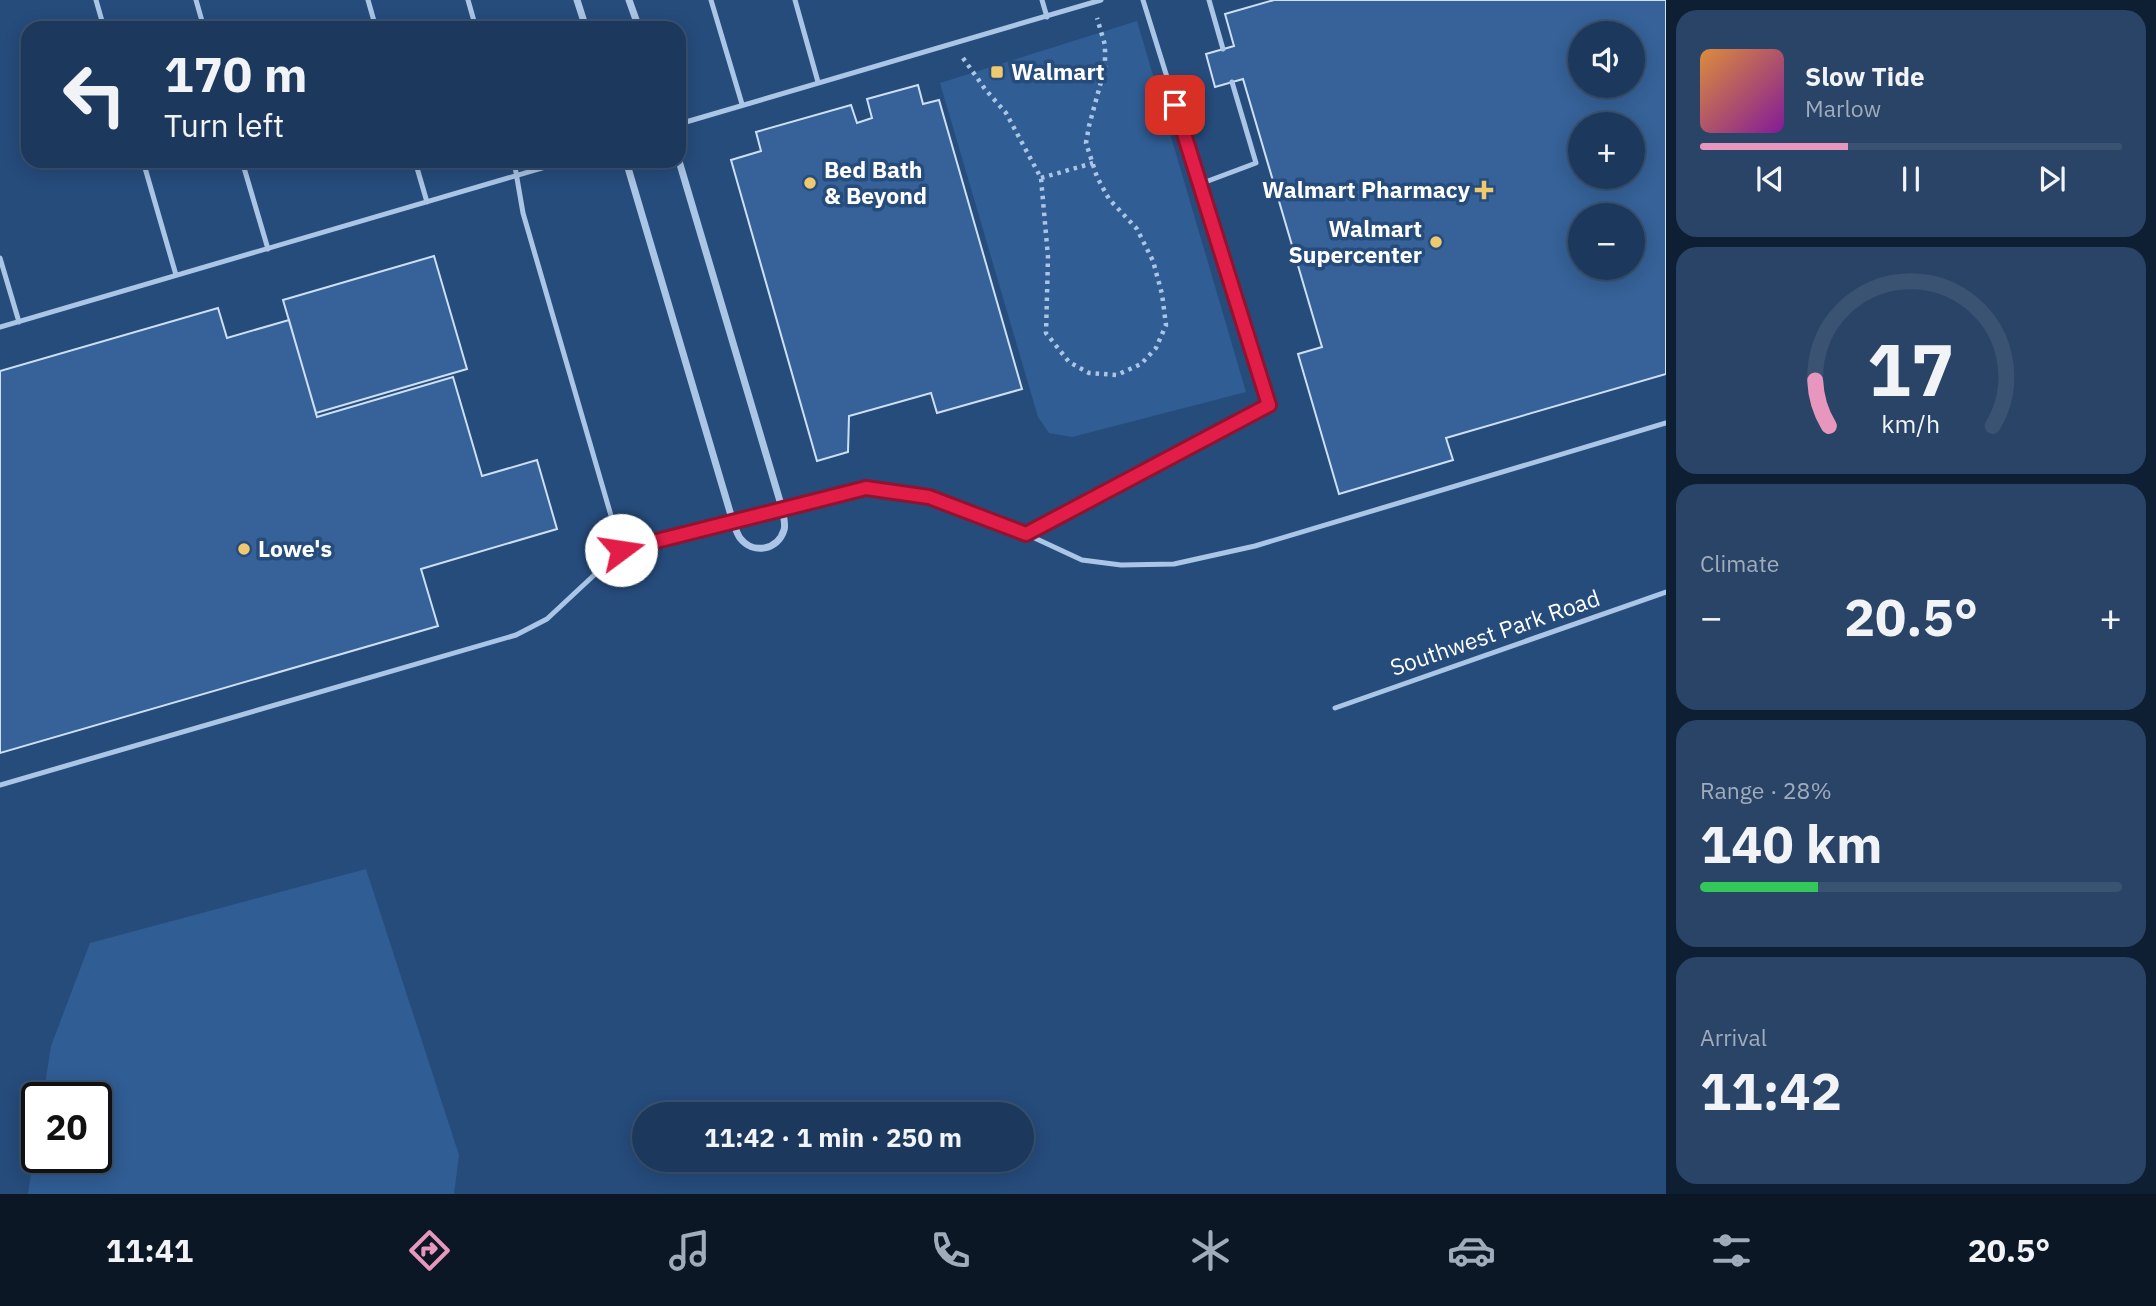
<!DOCTYPE html>
<meta charset="utf-8">
<style>
:root{--surface:#1c395d;--page:#294466;--text:#f1f3f6;--muted:#a0acbc;--line:#3a5372;--accent:#e797bd}
body{margin:0;font-family:"IBM Plex Sans",sans-serif;background:var(--page);color:var(--text);height:100vh;display:flex;flex-direction:column;font-size:26px;white-space:nowrap}
*{box-sizing:border-box;margin:0}
p{font-size:23px;color:var(--muted)}
.icon{flex:none;width:38px;height:38px;fill:none;stroke:currentColor;stroke-width:2;stroke-linecap:round;stroke-linejoin:round}
.map{position:relative;flex:1;overflow:hidden}
.drawer{display:flex;flex-direction:column;gap:10px;padding:10px;background:#0f1f33;width:490px}
.drawer>*{flex:none}
.top-card{position:absolute;left:21px;top:21px;width:665px;height:147px;border-radius:21px;box-shadow:0 4px 18px #0003,0 0 0 2px var(--line);background:#1c395d;color:var(--text);overflow:hidden}
.fabs{position:absolute;left:1568px;top:21px;display:grid;gap:14px}
.fabs a{display:grid;place-items:center;width:77px;height:77px;border-radius:50%;background:var(--surface);box-shadow:0 4px 18px #0003,0 0 0 2px var(--line);font-size:35px}
.speed{position:absolute;left:21px;top:1082px;display:flex;gap:14px;font-size:35px;font-weight:700;text-align:center}
.speed>*{display:grid;place-content:center;width:91px;height:91px;border-radius:50%;background:var(--surface);box-shadow:0 4px 18px #0003,0 0 0 2px var(--line);line-height:1}
.speed .limit{border:4px solid #111;border-radius:10px;background:#fff;color:#111}
.pin{position:absolute;display:grid;place-items:center;width:60px;height:60px;color:#fff;margin:-30px;border-radius:14px;box-shadow:0 4px 10px #0006}
.me{position:absolute;width:77px;margin:-38px;rotate:76deg;stroke-linejoin:round;filter:drop-shadow(0 0 5px #0008)}
.turn{display:flex;align-items:center;gap:24px;height:147px;padding:0 28px;font-size:32px}
.turn .icon{width:91px;height:91px;stroke-width:2.5}
.turn b{display:block;font-size:49px;line-height:60px}
.big{font-size:52px;font-weight:700;line-height:1.1}
.drawer .card{flex:1;display:flex;flex-direction:column;justify-content:center;gap:10px;min-width:0;padding:0 24px;border-radius:21px;background:var(--page)}
.drawer .dial{align-items:center;gap:0}
.dial svg{height:182px;overflow:visible;fill:none;stroke:var(--line);stroke-width:7;stroke-linecap:round;text-anchor:middle}
.dial text{fill:var(--text);stroke:none}
.song{display:flex;align-items:center;gap:21px}
.cover{width:84px;height:84px;border-radius:10px;background:linear-gradient(135deg,hsl(30 70% 55%),hsl(290 70% 35%))}
.played{height:7px;border-radius:4px;background:linear-gradient(90deg,var(--accent) 35%,var(--line) 35%)}
.keys{display:flex;justify-content:space-around;direction:ltr}
.heat{display:flex;justify-content:space-between;align-items:center;font-size:38px;direction:ltr}
.charge{height:10px;border-radius:5px;background:linear-gradient(90deg,#34c759 28%,var(--line) 0)}
.trip{position:absolute;left:632px;top:1102px;width:402px;height:70px;border-radius:35px;background:var(--surface);box-shadow:0 4px 18px #0003,0 0 0 2px var(--line);font-weight:700;line-height:70px;text-align:center}
.tabs{display:flex;height:112px;justify-content:space-around;align-items:center;background:#0b1725;color:var(--muted)}
.tabs .icon{width:49px;height:49px}
.tabs .active{color:var(--accent)}
.tabs b{font-size:32px;color:var(--text)}
main{display:flex;flex:1;min-height:0}
.map>svg:first-child{display:block}
.green{fill:#305d94}
.building{fill:#366299;stroke:#cddff4;stroke-width:2;fill-rule:evenodd}
.lines{fill:none;stroke-linecap:round;stroke-linejoin:round}
.path{stroke:#aac5e5;stroke-width:4.5;stroke-dasharray:3.5 5;stroke-linecap:butt}
.lane{stroke:#aac5e5;stroke-width:5}
.street{stroke:#aac5e5;stroke-width:7}
.route-casing{stroke:#92132f;stroke-width:18}
.route{stroke:#e11d48;stroke-width:12}
.poi-dot{fill:#eec96f;stroke:#264c7c;stroke-width:2.5}
.labels{text-anchor:middle;stroke-width:7;stroke-linejoin:round;paint-order:stroke}
.poi-label{font-size:23px;font-weight:bold;fill:#fff;stroke:#264c7c;text-anchor:start}
.street-label{font-size:23px;fill:#fff;stroke:#264c7c}
</style>
<main>
<div class="map">
<svg width="1666" height="1194" viewBox="0 0 1666 1194">
<rect width="100%" height="100%" fill="#264c7c"/>
<!-- green -->
<path class="green" d="M1137,21L1246,392L1072,437L1049,433L1038,417L940,83Z
M366,869L459,1155L454,1194H28L37,1137V1157H96V1097H43L51,1046L90,943Z"/>
<!-- building -->
<path class="building" d="M1274,0H1666V374L1446,438L1453,460L1339,494L1298,354L1322,347L1243,79L1215,87L1206,54L1234,46L1225,14ZM1580,33H1633V86H1580ZM1580,124H1633V177H1580ZM1580,215H1633V268H1580Z
M918,85L923,104L939,100L1022,389L937,413L931,393L849,416L848,452L817,461L731,160L761,151L756,132L851,105L857,123L872,118L867,99Z
M434,256L467,369L316,413L283,300Z
M218,308L227,338L289,320L317,417L453,377L482,476L537,460L557,529L421,569L438,626L0,753V371Z"/>
<g class="lines">
<!-- path -->
<path class="path" d="M963,58L985,89L1006,113L1041,178L1048,257L1046,333L1069,362L1089,373L1117,375L1141,364L1156,348L1166,325L1162,294L1153,261L1137,229L1109,199L1097,177L1086,143L1089,126L1105,67V45L1097,18
M1041,178L1093,163"/>
<!-- lane -->
<path class="lane" d="M96,0L104,28
M196,0L204,28
M368,0L376,28
M468,0L476,28
M711,0L742,104
M795,0L818,82
M1042,0L1047,17
M1209,0L1223,49
M679,124L1101,0
M143,161L176,275
M242,161L268,249
M415,161L427,202
M514,161L523,213L621,550
M1200,184L1256,163L1232,82
M0,258L19,322
M0,327L566,161
M1026,534L1269,405L1143,0
M1335,708L1666,592
M0,785L516,635L547,619L621,550L866,488L929,497L1026,534L1082,560L1121,565L1174,564L1255,546L1666,423"/>
<!-- street -->
<path class="street" d="M577,0L586,28
M629,0L639,28
M626,161L733,522C735,527 737,534 740,538C753,555 778,550 784,530C786,524 783,515 782,508L679,161"/>
</g>
<g class="lines">
<!-- route casing -->
<g class="route-casing">
<path id="route" d="M621,550L866,488L929,497L1026,534L1269,405L1175,105"/>
</g>
<!-- route -->
<use href="#route" class="route"/>
</g>
<!-- markers -->
<g class="poi-dot">
<rect x="990" y="65" width="14" height="14" rx="3.5"/>
<circle cx="810" cy="183" r="7"/>
<path d="M1480.5 179.5h7v7h7v7h-7v7h-7v-7h-7v-7h7z"/>
<circle cx="1436" cy="242" r="7"/>
<circle cx="244" cy="549" r="7"/>
</g>
<g class="labels">
<!-- poi labels -->
<g class="poi-label">
<text x="1011" y="80">Walmart</text>
<text x="824" y="178">Bed Bath<tspan x="824" dy="26">&amp; Beyond</tspan></text>
<text x="1470" y="198" text-anchor="end">Walmart Pharmacy</text>
<text x="1422" y="237" text-anchor="end">Walmart<tspan x="1422" dy="26">Supercenter</tspan></text>
<text x="258" y="557">Lowe's</text>
</g>
<!-- street labels -->
<g class="street-label">
<text transform="translate(1495 633) rotate(-19)" y="8">Southwest Park Road</text>
</g>
</g>
</svg>
<div class="fabs">
<a><svg class="icon" aria-label="sound" viewBox="0 0 24 24"><path d="M4 9h4l5-4v14l-5-4H4zM17 9q2 3 0 6"/></svg></a>
<a>+</a>
<a>−</a>
</div>
<div class="speed"><div class="limit">20</div></div>
<div class="pin" style="left:1175px;top:105px;background:#d93025"><svg class="icon" aria-label="arrive" viewBox="0 0 24 24"><path d="M6 21V4h12l-3 4 3 4H6"/></svg></div>
<svg class="me" style="left:621px;top:550px" viewBox="-20 -20 40 40"><circle r="19" fill="#fff"/><path d="M0-13L10 11 0 6-10 11z" fill="#e11d48"/></svg>
<div class="trip">11:42 · 1 min · 250 m</div>
<div class="top-card">
<div class="turn"><svg class="icon" aria-label="left" viewBox="0 0 24 24"><path d="M17 20v-9H6M10 6l-5 5 5 5"/></svg><div><b>170 m</b>Turn left</div></div>
</div>
</div>
<section class="drawer">
<div class="card">
<div class="song"><i class="cover"></i><div><b>Slow Tide</b><p>Marlow</p></div></div>
<div class="played"></div>
<div class="keys"><svg class="icon" aria-label="previous" viewBox="0 0 24 24"><path d="M18 5L8 12l10 7zM5 5v14"/></svg><svg class="icon" aria-label="pause" viewBox="0 0 24 24"><path d="M8 5v14M16 5v14"/></svg><svg class="icon" aria-label="next" viewBox="0 0 24 24"><path d="M6 5l10 7-10 7zM19 5v14"/></svg></div>
</div>
<div class="card dial"><svg viewBox="0 0 100 80">
<path d="M14 69A42 42 0 1 1 86 69"/>
<path d="M14 69A42 42 0 0 1 8 49" stroke="#e797bd"/>
<text x="50" y="56" font-size="32" font-weight="700">17</text>
<text x="50" y="72" font-size="11">km/h</text>
</svg></div>
<div class="card"><p>Climate</p>
<div class="heat"><a>−</a><b class="big">20.5°</b><a>+</a></div>
</div>
<div class="card"><p>Range · 28%</p><b class="big">140 km</b><div class="charge"></div></div>
<div class="card"><p>Arrival</p><b class="big">11:42</b></div>
</section>
</main>
<nav class="tabs">
<b>11:41</b>
<svg class="icon active" aria-label="directions" viewBox="0 0 24 24"><path d="M12 3l9 9-9 9-9-9zM9 14v-3h6M13 9l2 2-2 2"/></svg>
<svg class="icon" aria-label="music" viewBox="0 0 24 24"><path d="M9 18V5l10-2v13"/><circle cx="6" cy="18" r="3"/><circle cx="16" cy="16" r="3"/></svg>
<svg class="icon" aria-label="phone" viewBox="0 0 24 24"><path d="M5 4h4l2 5-3 2q2 4 5 5l2-3 5 2v4C11 20 4 13 5 4z"/></svg>
<svg class="icon" aria-label="climate" viewBox="0 0 24 24"><path d="M12 3v18M4 7l16 10M4 17L20 7"/></svg>
<svg class="icon" aria-label="car" viewBox="0 0 24 24"><path d="M5 17H2v-5l4-1 3-4h7l3 4 3 1v5h-3M9 17h6M6 11h13"/><circle cx="7" cy="17" r="2"/><circle cx="17" cy="17" r="2"/></svg>
<svg class="icon" aria-label="filters" viewBox="0 0 24 24"><path d="M4 7h16M4 17h16"/><circle cx="9" cy="7" r="2"/><circle cx="15" cy="17" r="2"/></svg>
<b>20.5°</b>
</nav>
